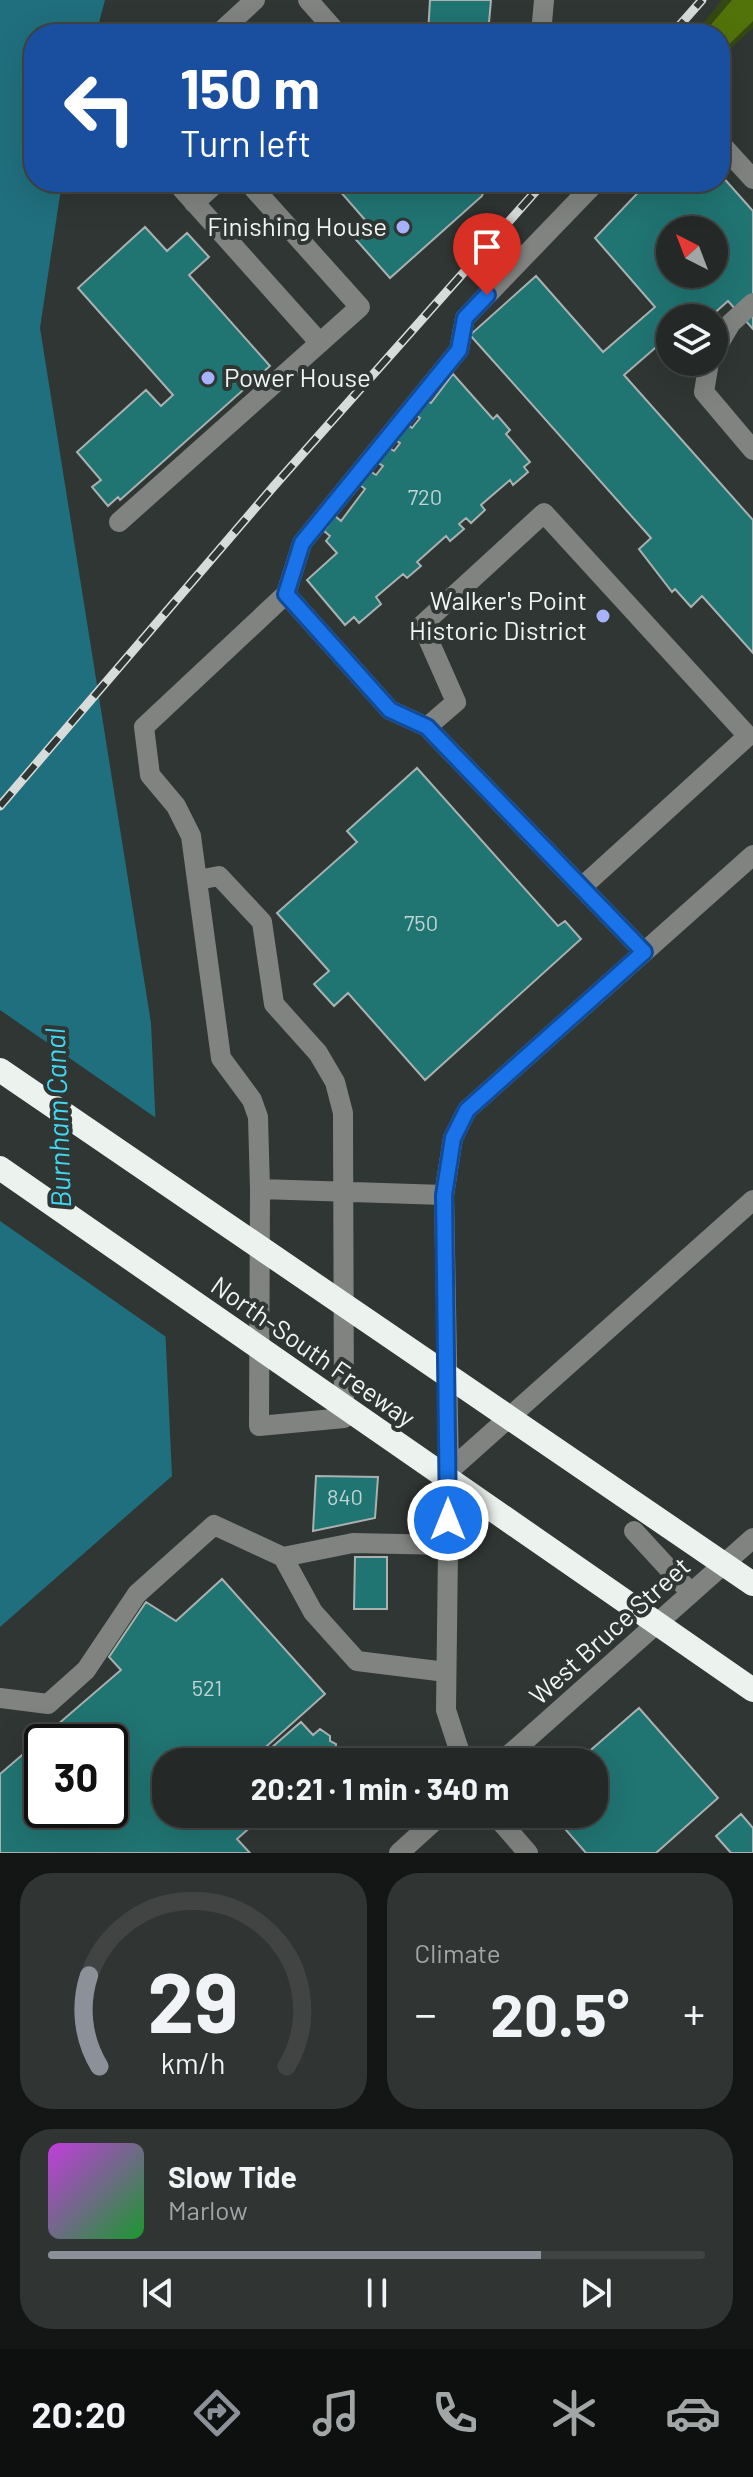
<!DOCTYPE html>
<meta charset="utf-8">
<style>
:root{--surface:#242826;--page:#303432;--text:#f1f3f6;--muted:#a3a6a7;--line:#414443;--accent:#8c9099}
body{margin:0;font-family:Barlow,sans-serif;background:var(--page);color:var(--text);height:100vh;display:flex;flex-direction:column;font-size:30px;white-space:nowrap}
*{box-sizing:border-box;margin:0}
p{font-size:26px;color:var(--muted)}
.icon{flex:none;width:44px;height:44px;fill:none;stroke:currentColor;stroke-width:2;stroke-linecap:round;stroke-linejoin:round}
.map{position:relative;height:1853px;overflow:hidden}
.details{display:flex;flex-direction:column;gap:20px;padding:20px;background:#141615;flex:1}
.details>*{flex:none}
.guide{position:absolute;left:24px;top:24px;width:706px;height:168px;border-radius:32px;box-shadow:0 8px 32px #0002,0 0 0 2px var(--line);background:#1a4fa0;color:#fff;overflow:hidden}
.needle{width:52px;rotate:318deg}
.buttons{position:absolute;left:656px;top:216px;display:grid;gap:16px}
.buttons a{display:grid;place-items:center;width:72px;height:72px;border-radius:50%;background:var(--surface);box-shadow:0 8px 32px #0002,0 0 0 2px var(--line);font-size:40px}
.speed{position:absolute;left:24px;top:1724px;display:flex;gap:16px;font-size:40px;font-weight:700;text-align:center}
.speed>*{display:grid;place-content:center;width:104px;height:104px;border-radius:50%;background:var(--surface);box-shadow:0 8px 32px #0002,0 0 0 2px var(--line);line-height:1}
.speed .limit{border:4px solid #111;border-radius:12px;background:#fff;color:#111}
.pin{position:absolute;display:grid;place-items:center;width:68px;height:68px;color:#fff;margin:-82px -34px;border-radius:50% 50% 50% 0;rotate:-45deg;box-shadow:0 0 8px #0007}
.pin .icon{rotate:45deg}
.me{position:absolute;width:88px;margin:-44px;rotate:0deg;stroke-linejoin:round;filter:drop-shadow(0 0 6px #0008)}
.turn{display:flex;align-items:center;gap:28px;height:168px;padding:0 24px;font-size:36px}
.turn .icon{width:104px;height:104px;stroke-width:2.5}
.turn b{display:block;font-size:56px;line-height:68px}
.big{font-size:60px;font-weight:700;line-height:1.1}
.details .tile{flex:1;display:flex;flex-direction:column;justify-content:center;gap:12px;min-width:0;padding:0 28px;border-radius:32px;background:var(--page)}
.details .dial{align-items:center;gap:0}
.dial svg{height:208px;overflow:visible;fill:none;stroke:var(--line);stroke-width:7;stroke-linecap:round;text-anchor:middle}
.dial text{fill:var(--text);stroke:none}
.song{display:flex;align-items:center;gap:24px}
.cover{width:96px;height:96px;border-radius:12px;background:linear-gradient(135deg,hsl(290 70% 55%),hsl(130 70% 35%))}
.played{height:8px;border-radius:4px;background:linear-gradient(90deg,var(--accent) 75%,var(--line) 75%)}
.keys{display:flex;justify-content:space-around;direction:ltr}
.heat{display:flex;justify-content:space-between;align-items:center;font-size:44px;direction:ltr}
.details .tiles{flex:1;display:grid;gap:20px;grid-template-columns:1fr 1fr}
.tile:last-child{grid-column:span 2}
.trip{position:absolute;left:152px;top:1748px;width:456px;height:80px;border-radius:32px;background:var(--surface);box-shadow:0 8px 32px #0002,0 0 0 2px var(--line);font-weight:700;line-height:80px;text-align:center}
.tabs{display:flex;height:128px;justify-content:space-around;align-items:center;background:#0e100f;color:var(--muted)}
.tabs .icon{width:56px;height:56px}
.tabs .on{color:var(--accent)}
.tabs b{font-size:36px;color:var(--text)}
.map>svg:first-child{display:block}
.green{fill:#354814}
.forest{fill:#527309}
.water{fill:#206f7e}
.pier{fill:#303633}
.building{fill:#207472;stroke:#a9b1b1;stroke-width:2;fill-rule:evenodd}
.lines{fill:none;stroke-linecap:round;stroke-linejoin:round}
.minor{stroke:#818381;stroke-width:20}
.rail-casing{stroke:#d7dbda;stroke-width:9}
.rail{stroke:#303633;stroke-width:6;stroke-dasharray:18;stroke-linecap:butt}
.highway-bridge{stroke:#ecf2ed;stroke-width:24}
.route-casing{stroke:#114b97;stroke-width:20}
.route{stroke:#1a73e8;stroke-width:14}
.poi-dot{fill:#a7b1fc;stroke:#303633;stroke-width:3}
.labels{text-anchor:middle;stroke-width:8;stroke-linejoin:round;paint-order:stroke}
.number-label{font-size:22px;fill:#bdd5d4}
.poi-label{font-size:26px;fill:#f1f5f4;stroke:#303633;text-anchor:end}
.street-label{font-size:26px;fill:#f1f5f4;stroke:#303633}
.water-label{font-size:28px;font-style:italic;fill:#42d8f4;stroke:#303633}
</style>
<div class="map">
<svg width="753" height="1853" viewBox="0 0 753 1853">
<rect width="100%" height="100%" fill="#303633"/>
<!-- green -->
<path class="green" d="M722,0H753V28L720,58V34H694Z"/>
<!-- forest -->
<path class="forest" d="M732,0H753V21L720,53V34H703Z"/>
<!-- water -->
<path class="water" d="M0,0H105L96,34H34V182H62L40,328L151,1023L172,1476L0,1627Z"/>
<!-- pier -->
<path class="pier" d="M0,1010L159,1120L169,1339L0,1221Z"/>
<!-- building -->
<path class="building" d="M430,0H491L488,34H428Z
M720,174L753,211V329L728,301L709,318H670V335L624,375L753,520V653L702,596L691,607L675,589L672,592L639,549L651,538L470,335L536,276L603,352L655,307L595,238L648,182H720ZM670,230H714V274H670Z
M332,182H487L482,196L390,278L351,234L366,221Z
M145,227L167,251L187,233L209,257L189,275L270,366L120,500L118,497L108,506L92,487L101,480L77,452L146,390L161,406L173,395L78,288Z
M453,374L493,419L497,415L510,430L506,434L530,462L524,467L528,472L513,485L510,480L481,505L485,510L471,523L466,518L459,524L464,529L450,541L446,536L417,562L421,566L407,578L403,574L376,597L381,604L359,623L354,617L345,625L307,580L337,553L326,541L330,536L324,531L335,516L341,521L365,489L360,485L370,471L376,475L383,466L377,462L388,447L394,451L400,443L394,439L405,423L412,428L420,418L413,413L423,399L431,403Z
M417,768L558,926L565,921L581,939L425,1080L348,993L334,1006L314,984L329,971L277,913L357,842L347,831Z
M316,1476L378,1477L375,1518L313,1531Z
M355,1557H387V1609H354Z
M222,1579L325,1694L249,1762H166V1814H265L237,1839L250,1853H0V1774L121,1670L109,1657L146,1602L176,1621ZM42,1742H110V1810H42Z
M639,1708L718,1798L656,1853H586L552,1814H594V1762H577Z
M301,1722L313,1735L320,1729L330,1736V1741L336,1744L335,1762H269L263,1755Z
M741,1814L753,1828V1853H731L716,1836Z"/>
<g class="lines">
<!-- minor -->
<path class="minor" d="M308,0L338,34
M218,34L255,0
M541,34L544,0
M720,143L753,179
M176,182L320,343
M596,182L465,318L459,350L302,543L286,594L390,710L427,727L644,952
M194,203L217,182
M714,352L731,323L753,303
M709,362L704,392L753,450
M119,522L360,307L248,182
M286,594L144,727L150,775L176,806L191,836L221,1058L252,1100L258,1117L260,1189L444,1195
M427,727L456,702L422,625L544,513L748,736L582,887
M198,880L219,876L262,922L274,1004L318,1053L335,1082L343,1113L344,1418L259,1426L260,1189
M449,1471L753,1200
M634,1531L691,1593
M283,1557L313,1612L357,1661L446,1672
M0,1698L48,1704L86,1670L137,1594L214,1525L283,1557L353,1543L448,1545
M463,1762L446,1710L449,1471L444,1195L453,1138L467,1110L753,855
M501,1762L753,1538
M494,1814L528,1853
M399,1853L442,1814"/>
<!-- rail casing -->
<g class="rail-casing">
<path id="rail" d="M672,34L702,0
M0,806L274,486L544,182"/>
</g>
<!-- rail -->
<use href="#rail" class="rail"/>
<!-- highway-bridge -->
<path class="highway-bridge" d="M0,1070L753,1584
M0,1168L753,1690"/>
</g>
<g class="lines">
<!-- route casing -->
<g class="route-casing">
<path id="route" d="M448,1520L444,1195L453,1138L467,1110L644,952L427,727L390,710L286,594L302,543L459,350L465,318L487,295"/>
</g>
<!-- route -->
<use href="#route" class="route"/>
</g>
<!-- markers -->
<g class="poi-dot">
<circle cx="403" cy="227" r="8"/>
<circle cx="208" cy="378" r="8"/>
<circle cx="603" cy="616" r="8"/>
</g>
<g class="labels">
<!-- number labels -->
<g class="number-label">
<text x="425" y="505">720</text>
<text x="421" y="931">750</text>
<text x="345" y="1505">840</text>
<text x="207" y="1696">521</text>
</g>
<!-- poi labels -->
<g class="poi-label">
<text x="387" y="236">Finishing House</text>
<text x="224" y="387" text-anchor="start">Power House</text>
<text x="587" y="610">Walker's Point<tspan x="587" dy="30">Historic District</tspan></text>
</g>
<!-- street labels -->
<g class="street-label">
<text transform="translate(313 1352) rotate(35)" y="9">North-South Freeway</text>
<text transform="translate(610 1631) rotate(-42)" y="9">West Bruce Street</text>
</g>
<!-- water labels -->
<g class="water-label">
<text transform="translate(58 1118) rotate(-92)" y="10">Burnham Canal</text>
</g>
</g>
</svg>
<div class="buttons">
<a><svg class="needle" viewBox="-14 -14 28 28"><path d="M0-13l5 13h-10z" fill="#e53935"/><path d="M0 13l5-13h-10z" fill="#a3a6a7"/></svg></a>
<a><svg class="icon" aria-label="layers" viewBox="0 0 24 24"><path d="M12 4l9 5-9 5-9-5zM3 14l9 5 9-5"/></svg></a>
</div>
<div class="speed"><div class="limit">30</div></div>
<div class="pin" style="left:487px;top:295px;background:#d93025"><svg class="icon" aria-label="arrive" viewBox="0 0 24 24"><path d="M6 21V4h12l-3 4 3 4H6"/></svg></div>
<svg class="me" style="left:448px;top:1520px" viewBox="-20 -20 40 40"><circle r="17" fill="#1a73e8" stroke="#fff" stroke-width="3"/><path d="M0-11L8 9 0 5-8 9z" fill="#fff"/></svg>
<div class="trip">20:21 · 1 min · 340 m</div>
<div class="guide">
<div class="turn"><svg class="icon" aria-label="left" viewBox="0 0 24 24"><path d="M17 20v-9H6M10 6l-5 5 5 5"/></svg><div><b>150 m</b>Turn left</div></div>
</div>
</div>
<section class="details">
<div class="tiles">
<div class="tile dial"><svg viewBox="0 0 100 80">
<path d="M14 69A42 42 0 1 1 86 69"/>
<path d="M14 69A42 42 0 0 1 10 34" stroke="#8c9099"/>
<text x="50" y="56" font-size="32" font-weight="700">29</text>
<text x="50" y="72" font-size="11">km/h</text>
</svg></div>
<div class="tile"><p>Climate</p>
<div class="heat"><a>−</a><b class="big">20.5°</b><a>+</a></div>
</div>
<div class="tile">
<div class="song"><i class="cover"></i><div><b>Slow Tide</b><p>Marlow</p></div></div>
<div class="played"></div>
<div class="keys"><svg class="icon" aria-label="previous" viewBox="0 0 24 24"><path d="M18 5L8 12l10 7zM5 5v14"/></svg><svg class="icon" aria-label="pause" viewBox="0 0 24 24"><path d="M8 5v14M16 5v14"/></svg><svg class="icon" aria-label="next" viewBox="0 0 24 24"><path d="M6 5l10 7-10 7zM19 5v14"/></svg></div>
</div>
</div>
</section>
<nav class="tabs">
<b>20:20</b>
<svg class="icon on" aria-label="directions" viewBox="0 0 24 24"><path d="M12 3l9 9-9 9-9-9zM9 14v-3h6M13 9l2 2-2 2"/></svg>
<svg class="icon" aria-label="music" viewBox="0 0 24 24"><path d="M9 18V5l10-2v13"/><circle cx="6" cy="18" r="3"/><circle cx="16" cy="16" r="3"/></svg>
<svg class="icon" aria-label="phone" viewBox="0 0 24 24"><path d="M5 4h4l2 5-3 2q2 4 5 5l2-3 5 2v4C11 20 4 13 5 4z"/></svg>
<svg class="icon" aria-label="climate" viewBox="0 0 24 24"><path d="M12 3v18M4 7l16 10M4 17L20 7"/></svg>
<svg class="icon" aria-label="car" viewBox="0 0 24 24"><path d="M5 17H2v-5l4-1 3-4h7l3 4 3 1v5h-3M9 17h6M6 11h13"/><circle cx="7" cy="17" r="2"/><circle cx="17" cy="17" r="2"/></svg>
</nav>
